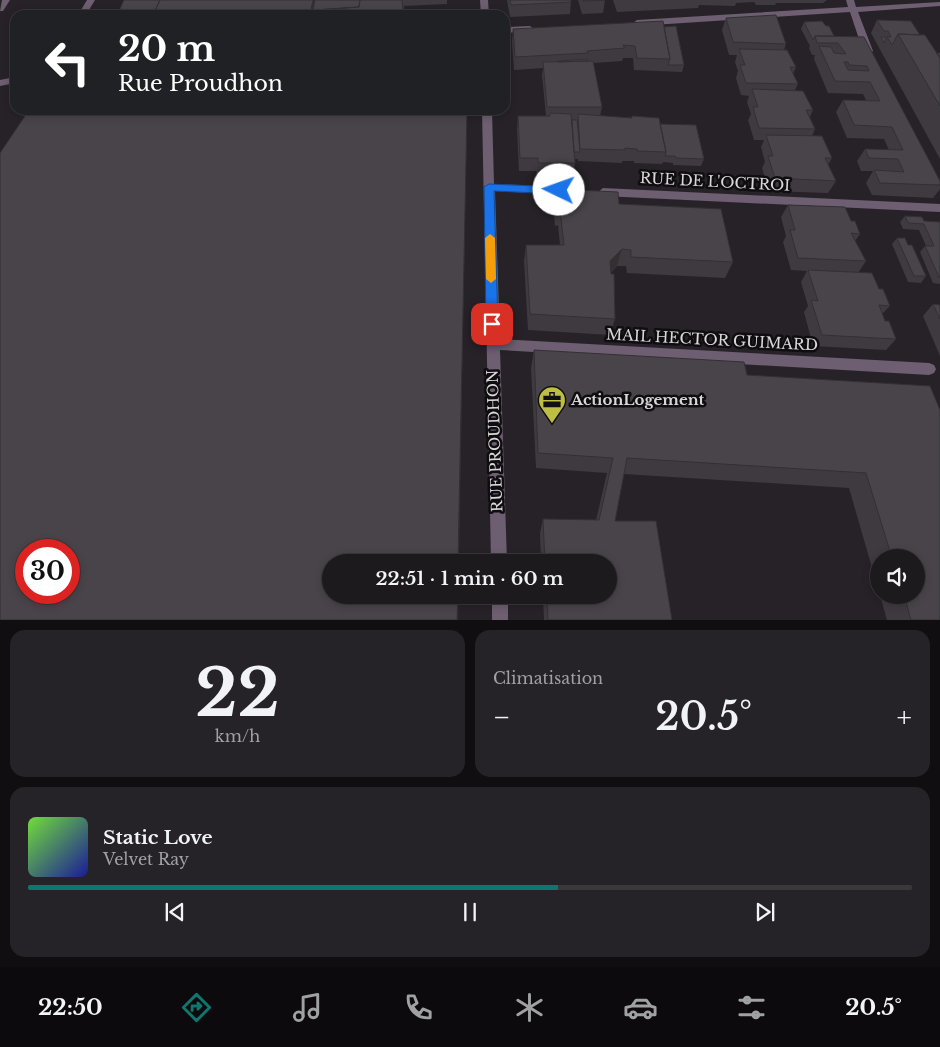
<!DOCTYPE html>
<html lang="fr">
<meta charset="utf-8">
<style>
:root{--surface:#1d1a1e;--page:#252327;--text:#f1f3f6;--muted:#a0a1a4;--line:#3b383c;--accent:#0f766e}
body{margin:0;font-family:"Libre Baskerville",serif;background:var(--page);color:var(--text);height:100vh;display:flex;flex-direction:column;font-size:19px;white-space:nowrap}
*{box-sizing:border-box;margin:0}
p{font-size:16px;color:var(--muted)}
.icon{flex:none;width:28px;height:28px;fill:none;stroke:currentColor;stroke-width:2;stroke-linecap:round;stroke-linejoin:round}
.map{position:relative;height:620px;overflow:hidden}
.drawer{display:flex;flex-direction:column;gap:10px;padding:10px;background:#100e10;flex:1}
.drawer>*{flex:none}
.top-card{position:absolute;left:10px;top:10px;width:500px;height:105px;border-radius:15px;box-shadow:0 2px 8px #0003,0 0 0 1px var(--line);background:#202124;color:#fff;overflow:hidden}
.tools{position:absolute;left:870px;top:549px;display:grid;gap:10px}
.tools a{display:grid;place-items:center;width:55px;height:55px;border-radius:50%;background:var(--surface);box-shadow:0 2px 8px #0003,0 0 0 1px var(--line);font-size:25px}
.speed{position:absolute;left:15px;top:539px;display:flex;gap:10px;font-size:25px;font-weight:700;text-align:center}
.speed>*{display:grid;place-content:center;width:65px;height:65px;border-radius:50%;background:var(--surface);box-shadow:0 2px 8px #0003,0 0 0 1px var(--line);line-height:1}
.speed .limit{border:8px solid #d22;background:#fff;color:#111}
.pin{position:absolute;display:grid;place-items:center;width:42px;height:42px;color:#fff;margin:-21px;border-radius:10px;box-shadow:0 2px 8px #0006}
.me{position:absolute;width:55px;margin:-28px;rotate:273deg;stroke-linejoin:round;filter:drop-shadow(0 0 4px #0008)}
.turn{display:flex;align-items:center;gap:18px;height:105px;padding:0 25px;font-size:22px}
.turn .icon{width:65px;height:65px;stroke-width:2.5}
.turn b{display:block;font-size:35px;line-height:42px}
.big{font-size:38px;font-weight:600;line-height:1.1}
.drawer .tile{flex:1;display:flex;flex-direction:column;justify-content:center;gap:8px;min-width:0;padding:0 18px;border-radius:15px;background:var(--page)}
.drawer .dial{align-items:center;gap:0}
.dial b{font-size:65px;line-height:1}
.song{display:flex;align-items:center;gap:15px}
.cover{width:60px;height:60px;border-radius:8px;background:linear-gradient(135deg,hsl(100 70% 55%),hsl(240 70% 35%))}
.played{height:5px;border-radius:2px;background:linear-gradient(90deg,var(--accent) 60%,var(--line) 60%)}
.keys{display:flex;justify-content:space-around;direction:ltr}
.heat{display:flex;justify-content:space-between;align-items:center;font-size:28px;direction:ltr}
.drawer .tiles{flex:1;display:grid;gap:10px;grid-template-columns:1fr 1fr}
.tile:last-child{grid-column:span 2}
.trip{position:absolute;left:322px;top:554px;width:295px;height:50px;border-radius:25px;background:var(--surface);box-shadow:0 2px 8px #0003,0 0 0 1px var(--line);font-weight:600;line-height:50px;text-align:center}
.menu{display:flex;height:80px;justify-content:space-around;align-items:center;background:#0c0a0c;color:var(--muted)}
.menu .icon{width:35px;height:35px}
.menu .on{color:var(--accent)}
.menu b{font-size:22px;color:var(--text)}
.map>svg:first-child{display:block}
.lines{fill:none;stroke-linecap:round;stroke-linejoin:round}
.minor{fill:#6d5e71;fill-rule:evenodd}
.wall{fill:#3f3a40}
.shaded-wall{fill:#333034}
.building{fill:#49444a;stroke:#333034;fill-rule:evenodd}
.route{fill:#1a73e8;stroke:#114b97}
.slow{fill:#f59e0b}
.labels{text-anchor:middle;stroke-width:5;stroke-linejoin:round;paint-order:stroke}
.street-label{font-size:15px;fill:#dad7db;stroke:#0f0d0f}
.poi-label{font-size:15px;font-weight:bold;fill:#dad7db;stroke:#0f0d0f;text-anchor:start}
</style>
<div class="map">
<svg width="940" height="620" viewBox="0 0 940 620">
<rect width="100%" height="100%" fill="#272228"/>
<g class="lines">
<!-- minor -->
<path class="minor" d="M2,0H10L3,11H0Z
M87,0H95L86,15H78Z
M480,0H488L489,15H481Z
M846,0H854L856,7L940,2V6L858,12L873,51L869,54L866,53L859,39L850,12L637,26L633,23L637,20L848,7Z
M530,26L534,29L533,31L505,33V27Z
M15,77V83L0,86V80Z
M482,110H492L494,184L570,187L575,191L570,195L495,191L500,339L929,363L934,365L936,369L934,373L929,375L500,350L507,562H491Z
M603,188L940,204V212L603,196L598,192Z
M492,595H508V620H492Z"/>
</g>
<!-- wall -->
<path class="wall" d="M124,0H447V4L404,6V10L406,15H117Z
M507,0H571L570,14L510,17Z
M578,0H605L603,13L582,14Z
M613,0H827L823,3H776L775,5H756L754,2L736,3L735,6L699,5L698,8L617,12Z
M726,18L786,44L784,50L796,67L793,74L798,84L795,90L813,110L810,117L815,129L812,136L832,158L828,165L836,181L828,193L769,191L762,168L765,162L761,147L764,140H754L748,120L751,114L747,102L749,96L741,95L736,78L738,71L735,62L737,55H729L722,30Z
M877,20L920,35L936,53H940V159L871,33Z
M804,22L834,36L864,37L940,181V189L933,198L872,195L866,183L873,171H861L857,161L865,149L889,150L884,139L847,138L836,112L843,100H866L863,94L828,93L814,59L815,55H812L809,48L810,46L801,29Z
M664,27L684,65L682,72L634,70L633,58H623L622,61L593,63L602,107L600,116L631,118L632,116L660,124L704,159L701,166L673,165V163L663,162L662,164L634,163V161H622V163L578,161V159H575V163L573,176L537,175L536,171H519L517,129L518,116H546L542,75L543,68L514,70L512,42L513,29Z
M555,189L619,204L733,262L725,278L627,273L626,266H617L611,273L615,319L610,335L528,330L524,261L526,245H560L558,225L555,226L553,206Z
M788,205L851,221L860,234L855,241L866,261L858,273L879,289L890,306L882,314L885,321L896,339L886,350L813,346L804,312L808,306L801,282L807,271L791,270L783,242L786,236L781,217Z
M905,216L924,221L940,222V284L933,283L920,252L925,246H926L919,230L903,229L900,222Z
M897,238L908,245L926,276L921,283L908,282L892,244Z
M933,304L940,305V356L923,316Z
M534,350L747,375L930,386L940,620H887L880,595H916V558H879V592L849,488L624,474L615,521L672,620H544L543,595H609V562H541L540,533L543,519L596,520L607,473L536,468L531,368Z"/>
<!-- shaded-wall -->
<path class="shaded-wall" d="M313,0H320L312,15L311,10Z
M467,110L459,562H458Z
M622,249L617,266L606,278L610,261Z
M458,595H459L458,620H457Z"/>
<!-- building -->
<path class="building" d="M124,0H160L153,15H117Z
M160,0H313L311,10L225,15H153Z
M315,0H360L359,7L315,10V14H312Z
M360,0H402L403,10H406V15H315V10L359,7Z
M510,0H571V2L511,5Z
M583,0H605L583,1Z
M776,15L786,44L733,42L726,18Z
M877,20L911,21L920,35L898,34L892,45L887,37H891L888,31H884Z
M663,21L670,59L637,58L635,46L623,45L625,48L587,51L588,53L515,57L513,29Z
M822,21L826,26H829L834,36H815L813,40L804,22Z
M676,26L684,65H668L670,59L664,27Z
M898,34L925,35L940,58V106Z
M815,36L864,37L940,181V185L880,183L874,170L904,172L898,159L869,158L865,149L903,150L892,127L854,125L843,100L880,101L870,82L835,81L819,46L831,47L834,53L846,54L838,43H817ZM844,62H848L849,65L867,66L869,71L848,70Z
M881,37H885L886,39L884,43Z
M739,49L787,50L796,67H790L798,84L746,83L740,65H745Z
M936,53H940V58Z
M587,59L588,61L558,62V61Z
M593,61L602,107H547L543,62Z
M752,89L803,91L813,110H806L815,129L759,128L753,107H758Z
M29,110H467L458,562H331V595H458L457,620H0V153ZM26,550H69V592H26Z
M550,113L571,114L575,163H538V158H520L518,116H550Z
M578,114L632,118V116L659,118L666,152L637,151V149L625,148V150L580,149Z
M572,120H577L580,152H574Z
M660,124L696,125L704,159L676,158L675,156H665L666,152Z
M766,135L822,136L832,158H825L836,181L775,178L768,156H773Z
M555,189L618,192L619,204L721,209L733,262L631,257V250L622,249L610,261L611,274H614L615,319L530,314L526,245H564L560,209H557Z
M788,205L845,207L851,221H855L860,234L851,233L866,261L798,258L790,230H795Z
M905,216L922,217L924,221L940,222V277H939L925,246H934L924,224L908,223Z
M897,238H905L908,245H912L926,276H914Z
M808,270L872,273L879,289H883L890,306L879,305L885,321H889L896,339L822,335L811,300L818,301Z
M933,304L940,305V319Z
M534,350L744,362L747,375L930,386L940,410V620H911L904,595H916V558H892L866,473L627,458L615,521H656L672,620H548L547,595H609V562H545L543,519L599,520L613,458L538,453Z"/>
<!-- route -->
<path class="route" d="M489,184L559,187L564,190L559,194L494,191L498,324L496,328H488L486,324L484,187Z"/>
<!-- slow -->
<path class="slow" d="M490,234L495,238L496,279L491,283L486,279L485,238Z"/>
<!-- icons -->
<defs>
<g id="office-pin" transform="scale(1.4375)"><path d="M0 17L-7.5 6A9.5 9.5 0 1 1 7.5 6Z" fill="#bebf42" stroke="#0f0d0f"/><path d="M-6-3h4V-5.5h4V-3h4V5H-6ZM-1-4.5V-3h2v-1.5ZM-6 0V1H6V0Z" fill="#111"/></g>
</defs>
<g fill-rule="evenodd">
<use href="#office-pin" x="552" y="400"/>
</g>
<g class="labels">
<!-- street labels -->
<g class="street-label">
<text transform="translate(715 182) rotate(3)" y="5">RUE DE L'OCTROI</text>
<text transform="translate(712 340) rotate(3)" y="5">MAIL HECTOR GUIMARD</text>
<text transform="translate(495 441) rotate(-92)" y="5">RUE PROUDHON</text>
</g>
<!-- poi labels -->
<g class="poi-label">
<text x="571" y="405">ActionLogement</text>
</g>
</g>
</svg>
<div class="tools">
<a><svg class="icon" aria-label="sound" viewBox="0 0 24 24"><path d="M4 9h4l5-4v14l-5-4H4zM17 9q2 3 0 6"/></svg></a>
</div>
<div class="speed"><div class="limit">30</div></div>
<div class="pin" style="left:492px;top:324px;background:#d93025"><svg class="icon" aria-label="arrive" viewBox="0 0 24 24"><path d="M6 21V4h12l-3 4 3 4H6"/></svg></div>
<svg class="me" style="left:559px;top:190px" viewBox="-20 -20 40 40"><circle r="19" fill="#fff"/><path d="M0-13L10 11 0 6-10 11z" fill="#1a73e8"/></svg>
<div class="trip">22:51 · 1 min · 60 m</div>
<div class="top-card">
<div class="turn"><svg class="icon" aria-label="left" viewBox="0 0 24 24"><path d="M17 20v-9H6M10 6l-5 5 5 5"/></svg><div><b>20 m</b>Rue Proudhon</div></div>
</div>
</div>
<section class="drawer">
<div class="tiles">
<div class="tile dial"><b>22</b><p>km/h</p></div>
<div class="tile"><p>Climatisation</p>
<div class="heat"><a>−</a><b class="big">20.5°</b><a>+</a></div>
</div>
<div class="tile">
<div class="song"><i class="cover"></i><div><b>Static Love</b><p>Velvet Ray</p></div></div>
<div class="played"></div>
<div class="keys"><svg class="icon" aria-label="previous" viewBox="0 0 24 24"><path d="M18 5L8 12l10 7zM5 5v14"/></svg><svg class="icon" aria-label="pause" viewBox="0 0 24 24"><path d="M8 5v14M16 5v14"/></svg><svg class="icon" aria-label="next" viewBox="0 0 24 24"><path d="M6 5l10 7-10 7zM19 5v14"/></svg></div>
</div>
</div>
</section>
<nav class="menu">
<b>22:50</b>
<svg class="icon on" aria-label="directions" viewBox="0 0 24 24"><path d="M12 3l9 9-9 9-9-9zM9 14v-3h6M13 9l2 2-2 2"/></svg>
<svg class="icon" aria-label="music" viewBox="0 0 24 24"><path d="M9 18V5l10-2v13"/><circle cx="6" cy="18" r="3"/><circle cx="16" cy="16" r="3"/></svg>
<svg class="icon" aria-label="phone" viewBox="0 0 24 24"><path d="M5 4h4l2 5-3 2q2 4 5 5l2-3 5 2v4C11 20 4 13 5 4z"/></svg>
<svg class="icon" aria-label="climate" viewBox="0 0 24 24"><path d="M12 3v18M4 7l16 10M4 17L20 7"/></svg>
<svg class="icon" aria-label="car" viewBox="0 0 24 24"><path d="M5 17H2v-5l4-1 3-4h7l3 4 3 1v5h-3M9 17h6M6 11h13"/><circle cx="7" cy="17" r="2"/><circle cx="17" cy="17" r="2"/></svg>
<svg class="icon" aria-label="filters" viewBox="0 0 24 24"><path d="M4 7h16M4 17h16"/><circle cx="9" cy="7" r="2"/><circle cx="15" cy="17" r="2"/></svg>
<b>20.5°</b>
</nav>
